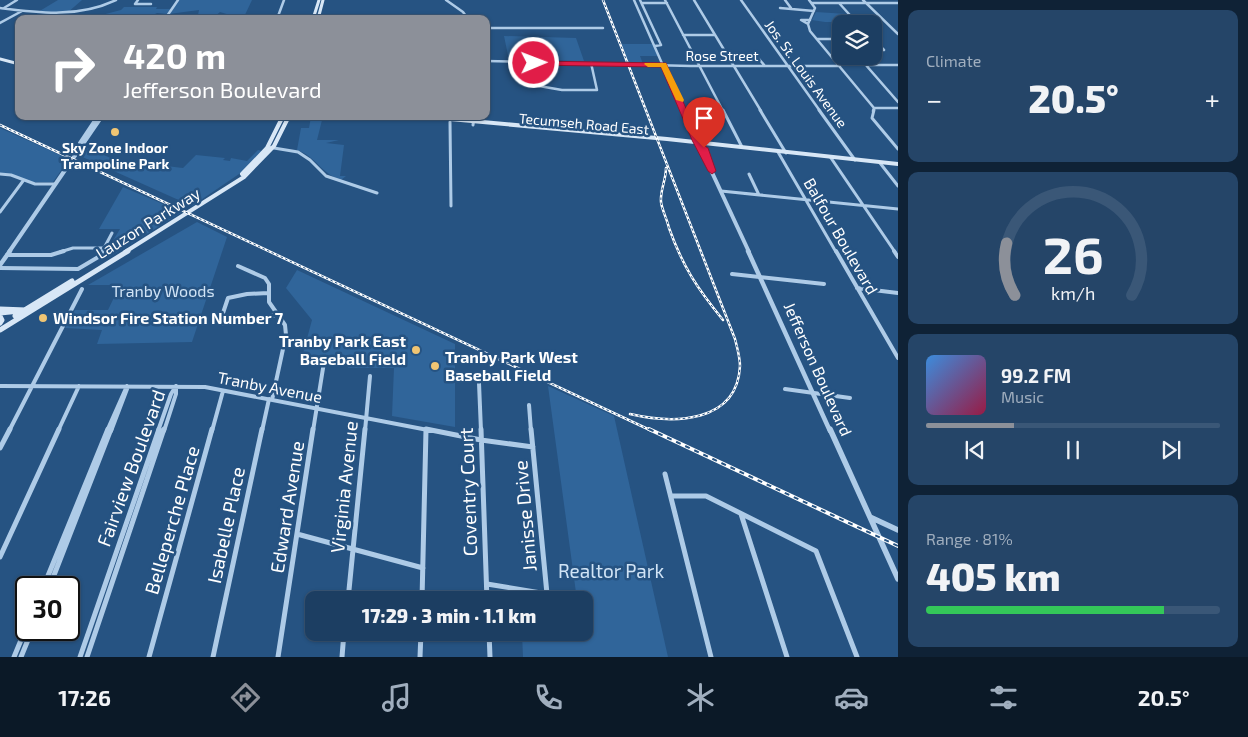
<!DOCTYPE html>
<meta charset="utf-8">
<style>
:root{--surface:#1c3e62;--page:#254568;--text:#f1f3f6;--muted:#a0aebe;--line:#3a5777;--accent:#8c9099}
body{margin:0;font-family:"Exo 2",sans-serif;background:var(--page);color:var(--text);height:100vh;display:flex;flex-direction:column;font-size:19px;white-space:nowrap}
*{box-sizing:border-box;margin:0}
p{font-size:16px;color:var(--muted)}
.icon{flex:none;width:28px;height:28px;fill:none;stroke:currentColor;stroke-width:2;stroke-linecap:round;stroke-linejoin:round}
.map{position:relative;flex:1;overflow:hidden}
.details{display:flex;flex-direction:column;gap:10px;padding:10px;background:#0f2236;width:350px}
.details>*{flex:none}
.top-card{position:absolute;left:15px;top:15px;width:475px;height:105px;border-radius:10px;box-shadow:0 1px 4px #0004,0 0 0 1px var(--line);background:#8c9099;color:#fff;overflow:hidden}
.fabs{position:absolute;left:832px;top:15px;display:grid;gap:10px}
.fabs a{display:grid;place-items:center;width:50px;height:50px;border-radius:10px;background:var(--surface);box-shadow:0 1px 4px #0004,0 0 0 1px var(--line);font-size:25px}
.speed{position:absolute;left:15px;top:576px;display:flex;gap:10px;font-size:25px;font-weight:700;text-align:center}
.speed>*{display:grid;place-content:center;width:65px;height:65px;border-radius:50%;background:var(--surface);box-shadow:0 1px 4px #0004,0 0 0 1px var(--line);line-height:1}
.speed .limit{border:2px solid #111;border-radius:8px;background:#fff;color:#111}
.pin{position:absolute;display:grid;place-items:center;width:42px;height:42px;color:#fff;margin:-51px -21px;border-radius:50% 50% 50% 0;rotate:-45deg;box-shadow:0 0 5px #0007}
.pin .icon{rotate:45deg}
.me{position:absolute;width:55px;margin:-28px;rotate:89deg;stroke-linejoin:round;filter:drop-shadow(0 0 4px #0008)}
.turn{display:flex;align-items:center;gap:18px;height:105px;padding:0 25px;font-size:22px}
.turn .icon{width:65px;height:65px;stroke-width:2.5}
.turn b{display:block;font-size:35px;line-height:42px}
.big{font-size:38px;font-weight:800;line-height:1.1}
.details .tile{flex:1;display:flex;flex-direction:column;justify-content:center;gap:8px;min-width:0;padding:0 18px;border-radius:10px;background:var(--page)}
.details .dial{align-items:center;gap:0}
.dial svg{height:130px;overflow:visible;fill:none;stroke:var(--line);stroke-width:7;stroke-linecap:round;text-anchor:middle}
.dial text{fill:var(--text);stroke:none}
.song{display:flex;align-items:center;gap:15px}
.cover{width:60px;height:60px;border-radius:8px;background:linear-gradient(135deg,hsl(210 70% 55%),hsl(340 70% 35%))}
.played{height:5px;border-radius:2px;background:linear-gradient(90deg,var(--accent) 30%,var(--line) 30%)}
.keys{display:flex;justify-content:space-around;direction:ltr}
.heat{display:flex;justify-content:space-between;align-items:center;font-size:28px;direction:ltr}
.charge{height:8px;border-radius:4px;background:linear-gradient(90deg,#34c759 81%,var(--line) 0)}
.trip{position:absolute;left:305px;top:591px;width:288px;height:50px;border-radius:10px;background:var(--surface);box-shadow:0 1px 4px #0004,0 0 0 1px var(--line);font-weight:800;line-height:50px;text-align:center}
.dock{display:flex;height:80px;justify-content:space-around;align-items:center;background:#0b1927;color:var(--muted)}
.dock .icon{width:35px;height:35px}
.dock .on{color:var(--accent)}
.dock b{font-size:22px;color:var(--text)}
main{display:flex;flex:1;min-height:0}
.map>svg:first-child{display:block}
.green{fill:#30659a}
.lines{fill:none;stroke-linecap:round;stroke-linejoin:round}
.minor-far3{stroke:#aecbe7;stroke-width:2.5}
.minor-far2{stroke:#aecbe7;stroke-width:3}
.minor-far1{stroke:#aecbe7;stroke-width:4}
.minor{stroke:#aecbe7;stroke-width:5}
.tertiary-far3{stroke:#aecbe7;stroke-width:2.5}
.tertiary-far2{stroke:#aecbe7;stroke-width:4}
.tertiary-far1{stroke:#aecbe7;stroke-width:4.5}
.tertiary{stroke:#aecbe7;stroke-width:5.5}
.secondary-far2{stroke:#d8e7f6;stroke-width:3}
.secondary-far1{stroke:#d8e7f6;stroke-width:4}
.secondary{stroke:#d8e7f6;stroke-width:5}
.rail-far1-casing{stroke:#fff;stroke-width:2.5}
.rail-casing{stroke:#fff;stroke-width:4}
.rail-far1{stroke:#265382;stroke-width:1;stroke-dasharray:2.5;stroke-linecap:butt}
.rail{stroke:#265382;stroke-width:2;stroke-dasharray:5;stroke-linecap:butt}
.route{fill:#e11d48;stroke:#92132f}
.slow{fill:#f59e0b}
.poi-dot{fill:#f0c573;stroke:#265382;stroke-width:2}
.labels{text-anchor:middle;stroke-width:5;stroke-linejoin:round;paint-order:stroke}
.far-street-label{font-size:14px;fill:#fff;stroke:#265382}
.far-poi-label{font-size:14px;font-weight:bold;fill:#fff;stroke:#265382}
.street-label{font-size:16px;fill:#fff;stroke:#265382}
.park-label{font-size:16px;fill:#d1e4f6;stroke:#265382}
.poi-label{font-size:16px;font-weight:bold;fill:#fff;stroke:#265382;text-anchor:start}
.near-street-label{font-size:19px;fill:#fff;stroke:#265382}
.near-park-label{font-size:19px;fill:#d1e4f6;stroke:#265382}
</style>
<main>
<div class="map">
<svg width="898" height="657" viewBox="0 0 898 657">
<rect width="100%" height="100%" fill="#265382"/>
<!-- green -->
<path class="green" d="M58,0H82L67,13L38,12Z
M179,0H252L243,19L220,12L214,17L198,15L199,10L169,14Z
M124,7H157L156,9H171L167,14L157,13L153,15L160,17L86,19L121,10Z
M816,12L847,14L854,22H825L812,20Z
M504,36L576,38L584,61L509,60Z
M621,44H653L659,56H640L643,64H629Z
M323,116L317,140H339L326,143L344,145L340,176H346L341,180C320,173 317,157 297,150L301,128H309L311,117Z
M0,128L69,159L53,182H31L0,173Z
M92,140L86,147L115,160L183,168L196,155L225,158L223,160L230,161L231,158L247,161L258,150L262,151L242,172L192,206L78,155L89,141Z
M123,187L182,212L108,258L103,257L120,229H99Z
M197,222L227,237L192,342L97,344L102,330L65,328L75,310H108L120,285H88Z
M297,270L455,344V427L392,416L394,368H348L349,360L302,357L312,320L286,288Z
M548,386L614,416L668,657H523L522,633L584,632V600H577Z"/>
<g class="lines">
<!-- minor-far3 -->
<path class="minor-far3" d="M138,0L135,4H151
M446,0L463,12L468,19
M640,0L661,45L655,46
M665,0L723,111
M694,0L761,111
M741,0L820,111
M785,0L791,8
M809,0L815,8L808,24L810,31L874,108L873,111
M863,0L898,34
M642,3H667
M812,3H898
M839,3L858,24
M0,8C40,13 78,18 116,0
M4,8L17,0
M780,8L814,11
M277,19L284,0
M0,23L22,11
M808,24L801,20H810
M486,28H603
M841,32L839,29H835L841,36
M683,35H715
M817,39H841
M874,40L884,50H874
M858,56L898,102
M759,59L765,66
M486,61L691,66H840
M534,62L539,86L562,90H597L591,63
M866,65H898
M874,108H898"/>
<!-- minor-far2 -->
<path class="minor-far2" d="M723,110L742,147
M760,110L786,153
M819,110L855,160
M874,110L872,118L898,149
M450,122L451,206
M473,125L474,116
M268,147L298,152L310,160L326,176L377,193
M778,152L836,252
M831,158L895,252
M880,163L898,186
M0,174L11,175L35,184H54
M749,174L759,195
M721,191L898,209
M0,212L23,181
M60,252L73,248H105
M102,252L112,233"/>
<!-- minor-far1 -->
<path class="minor-far1" d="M836,251L898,358
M894,251L898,257
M7,255H51L64,251
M238,266L265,278L269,284V302L285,325L286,335L272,400
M0,268L78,269L100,256L103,251
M732,274L824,284
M857,288L898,293
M268,293L247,294L228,298L220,322L223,324L250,323L278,314
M479,383L481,431
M0,386L205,387L433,431
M785,389L850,398
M529,405L531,431
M9,431L82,289
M58,431L79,386
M107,431L127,386
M111,431L127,389
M158,431L171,394L176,386
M164,431L176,394V386
M212,431L223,391
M262,431L269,399
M313,431L324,362
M365,431L370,376"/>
<!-- minor -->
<path class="minor" d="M426,429L481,440L533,447
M481,429L487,600
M0,448L10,429
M665,474L711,657
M671,496H706L816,551L857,657
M741,514L787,657
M297,534L423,568
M0,557L59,429
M487,584L547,594L531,429
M43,588L108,429
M49,588L111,429
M348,600L365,429
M422,600L426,430
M489,632L490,657
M14,657L26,628
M21,657L32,630
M80,657L159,429
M87,657L164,429
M149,657L212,429
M213,657L262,429
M278,657L313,429
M342,657L344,632
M420,657L421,632"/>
<!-- tertiary-far3 -->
<path class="tertiary-far3" d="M634,0L683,111
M165,19L178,0"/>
<!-- tertiary-far2 -->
<path class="tertiary-far2" d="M683,110L749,252
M691,125L695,127L711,165
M81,145L80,143L98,116
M9,252L102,116"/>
<!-- tertiary-far1 -->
<path class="tertiary-far1" d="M748,251L830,431
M0,265L10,251"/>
<!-- tertiary -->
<path class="tertiary" d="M830,429L898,579
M870,517L898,530"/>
<!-- secondary-far2 -->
<path class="secondary-far2" d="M313,19L319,0
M318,19L323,0
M0,59L19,64"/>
<!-- secondary-far1 -->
<path class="secondary-far1" d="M388,116L421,119
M417,116L667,139L898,164
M242,174L267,148L283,116
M125,252L244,177L274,146L289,116"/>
<!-- secondary -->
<path class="secondary" d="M0,309L26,310
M0,313L20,311
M0,316L2,320L0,323
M15,316L72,281
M0,330L128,251"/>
<!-- rail-far1 casing -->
<g class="rail-far1-casing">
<path id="rail-far1" d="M603,0L735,339C737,347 740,357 740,366C737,424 673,424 630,414
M0,125L652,431
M666,168C666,180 660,190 661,202C662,210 667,219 669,228C683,267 697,288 723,320"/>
</g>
<!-- rail casing -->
<g class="rail-casing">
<path id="rail" d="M649,429L898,546"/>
</g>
<!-- rail-far1 -->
<use href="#rail-far1" class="rail-far1"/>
<!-- rail -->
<use href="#rail" class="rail"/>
</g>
<!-- route -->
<path class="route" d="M534,61L666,63L700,140L703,145L708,148L716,171L712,174L708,171L692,140L661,67L531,65V62Z"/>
<!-- slow -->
<path class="slow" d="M645,63H666L684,100L683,102L676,100L661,67H648L644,64Z"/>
<!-- markers -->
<g class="poi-dot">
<circle cx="115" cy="132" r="5"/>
<circle cx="43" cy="318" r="5"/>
<circle cx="416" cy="350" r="5"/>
<circle cx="435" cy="366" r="5"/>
</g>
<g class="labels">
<!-- far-street labels -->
<g class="far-street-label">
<text x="722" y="61">Rose Street</text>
<text transform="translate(806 74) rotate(54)" y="5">Jos. St. Louis Avenue</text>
<text transform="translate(584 124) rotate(5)" y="5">Tecumseh Road East</text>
</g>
<!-- far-poi labels -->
<g class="far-poi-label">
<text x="115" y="153">Sky Zone Indoor<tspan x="115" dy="16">Trampoline Park</tspan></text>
</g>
<!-- street labels -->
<g class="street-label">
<text transform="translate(148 223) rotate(-32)" y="6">Lauzon Parkway</text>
<text transform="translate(841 236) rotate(60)" y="6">Balfour Boulevard</text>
<text transform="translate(818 369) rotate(66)" y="6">Jefferson Boulevard</text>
<text transform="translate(270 387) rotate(11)" y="6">Tranby Avenue</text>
</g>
<!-- park labels -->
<g class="park-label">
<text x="163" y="297">Tranby Woods</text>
</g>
<!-- poi labels -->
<g class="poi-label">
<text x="53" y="324">Windsor Fire Station Number 7</text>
<text x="406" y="347" text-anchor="end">Tranby Park East<tspan x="406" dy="18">Baseball Field</tspan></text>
<text x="445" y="363">Tranby Park West<tspan x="445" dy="18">Baseball Field</tspan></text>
</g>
<!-- near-street labels -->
<g class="near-street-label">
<text transform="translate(131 468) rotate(-70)" y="7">Fairview Boulevard</text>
<text transform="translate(344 487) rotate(-84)" y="7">Virginia Avenue</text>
<text transform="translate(468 492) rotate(-92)" y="7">Coventry Court</text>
<text transform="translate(287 507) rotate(-81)" y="7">Edward Avenue</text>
<text transform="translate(525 516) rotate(-95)" y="7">Janisse Drive</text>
<text transform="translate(172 520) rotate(-74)" y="7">Belleperche Place</text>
<text transform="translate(226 525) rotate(-78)" y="7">Isabelle Place</text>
</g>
<!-- near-park labels -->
<g class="near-park-label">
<text x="611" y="578">Realtor Park</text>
</g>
</g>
</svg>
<div class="fabs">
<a><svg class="icon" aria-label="layers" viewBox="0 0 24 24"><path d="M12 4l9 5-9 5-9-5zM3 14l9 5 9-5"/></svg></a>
</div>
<div class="speed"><div class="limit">30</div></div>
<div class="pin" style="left:704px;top:148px;background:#d93025"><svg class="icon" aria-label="arrive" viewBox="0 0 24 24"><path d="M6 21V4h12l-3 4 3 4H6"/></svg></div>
<svg class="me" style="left:534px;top:63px" viewBox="-20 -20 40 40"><circle r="17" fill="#e11d48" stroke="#fff" stroke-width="3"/><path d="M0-11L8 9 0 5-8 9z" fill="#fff"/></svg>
<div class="trip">17:29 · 3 min · 1.1 km</div>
<div class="top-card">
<div class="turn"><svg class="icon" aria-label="right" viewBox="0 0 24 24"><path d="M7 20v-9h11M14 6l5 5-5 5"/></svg><div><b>420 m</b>Jefferson Boulevard</div></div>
</div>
</div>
<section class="details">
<div class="tile"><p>Climate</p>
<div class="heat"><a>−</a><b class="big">20.5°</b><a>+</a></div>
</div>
<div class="tile dial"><svg viewBox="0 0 100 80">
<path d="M14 69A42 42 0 1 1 86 69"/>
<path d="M14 69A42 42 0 0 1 9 37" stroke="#8c9099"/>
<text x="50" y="56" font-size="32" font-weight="700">26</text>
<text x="50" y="72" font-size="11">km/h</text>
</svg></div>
<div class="tile">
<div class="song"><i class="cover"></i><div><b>99.2 FM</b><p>Music</p></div></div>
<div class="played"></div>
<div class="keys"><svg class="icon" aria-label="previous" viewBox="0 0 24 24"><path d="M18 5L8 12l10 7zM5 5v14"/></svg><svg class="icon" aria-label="pause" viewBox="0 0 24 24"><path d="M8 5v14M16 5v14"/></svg><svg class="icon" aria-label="next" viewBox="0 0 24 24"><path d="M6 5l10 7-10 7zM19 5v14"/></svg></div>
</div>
<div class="tile"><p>Range · 81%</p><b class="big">405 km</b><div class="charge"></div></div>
</section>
</main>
<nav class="dock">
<b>17:26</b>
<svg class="icon on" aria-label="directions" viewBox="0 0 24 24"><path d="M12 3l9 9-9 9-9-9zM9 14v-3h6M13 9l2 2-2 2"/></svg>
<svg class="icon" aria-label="music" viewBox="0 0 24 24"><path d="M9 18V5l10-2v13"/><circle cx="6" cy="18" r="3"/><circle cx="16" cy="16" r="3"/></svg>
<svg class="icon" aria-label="phone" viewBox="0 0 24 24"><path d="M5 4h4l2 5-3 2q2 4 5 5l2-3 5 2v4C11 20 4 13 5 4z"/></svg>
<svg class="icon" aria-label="climate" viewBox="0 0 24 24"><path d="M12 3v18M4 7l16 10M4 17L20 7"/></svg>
<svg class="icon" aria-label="car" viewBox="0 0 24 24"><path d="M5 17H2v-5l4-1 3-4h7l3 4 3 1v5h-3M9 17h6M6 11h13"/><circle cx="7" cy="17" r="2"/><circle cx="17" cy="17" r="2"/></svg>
<svg class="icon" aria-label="filters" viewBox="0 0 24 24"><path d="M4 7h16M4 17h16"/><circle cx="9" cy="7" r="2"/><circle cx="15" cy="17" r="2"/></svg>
<b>20.5°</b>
</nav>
